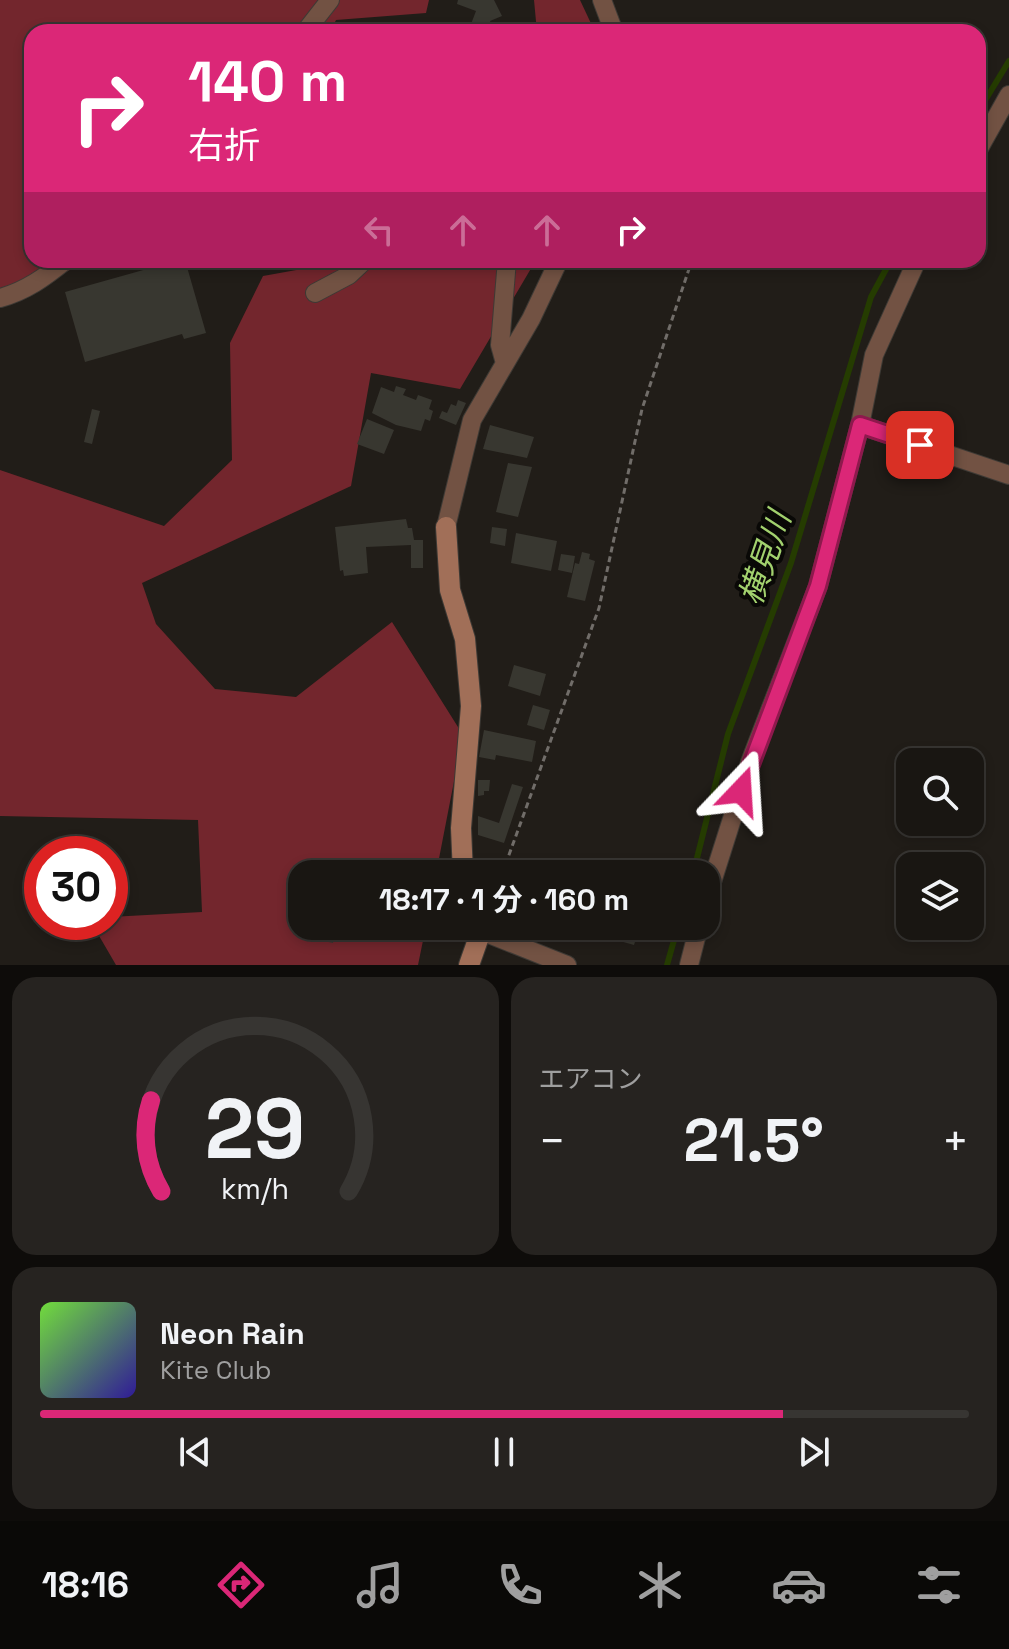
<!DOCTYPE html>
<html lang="ja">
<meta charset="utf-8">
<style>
:root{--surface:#191612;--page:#262320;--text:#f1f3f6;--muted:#9f9f9f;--line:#373532;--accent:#db2777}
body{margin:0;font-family:"Space Grotesk","Noto Sans JP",sans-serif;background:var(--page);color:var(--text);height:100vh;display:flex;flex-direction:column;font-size:30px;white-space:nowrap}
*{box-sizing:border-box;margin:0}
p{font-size:26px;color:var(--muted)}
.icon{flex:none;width:44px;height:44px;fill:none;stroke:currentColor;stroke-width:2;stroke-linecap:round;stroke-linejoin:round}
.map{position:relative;height:965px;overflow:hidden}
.drawer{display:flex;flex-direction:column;gap:12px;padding:12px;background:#0e0c0a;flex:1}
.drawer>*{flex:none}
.guide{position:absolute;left:24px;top:24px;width:962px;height:244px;border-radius:24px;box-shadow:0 4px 12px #0003,0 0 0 2px var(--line);background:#db2777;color:#fff;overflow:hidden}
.buttons{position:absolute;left:896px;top:748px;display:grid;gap:16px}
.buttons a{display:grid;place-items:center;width:88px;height:88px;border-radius:16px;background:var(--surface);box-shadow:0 4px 12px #0003,0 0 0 2px var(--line);font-size:40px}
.speed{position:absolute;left:24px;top:836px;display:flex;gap:16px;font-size:40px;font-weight:700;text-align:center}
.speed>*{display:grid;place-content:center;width:104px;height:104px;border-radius:50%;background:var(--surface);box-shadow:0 4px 12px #0003,0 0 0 2px var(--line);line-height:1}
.speed .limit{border:12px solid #d22;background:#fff;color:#111}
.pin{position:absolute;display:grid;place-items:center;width:68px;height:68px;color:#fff;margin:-34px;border-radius:16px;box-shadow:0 4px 12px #0006}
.me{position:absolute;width:88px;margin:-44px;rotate:20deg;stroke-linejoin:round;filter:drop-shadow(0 0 6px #0008)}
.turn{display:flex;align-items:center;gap:28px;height:168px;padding:0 32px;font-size:36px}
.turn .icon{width:104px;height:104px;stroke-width:2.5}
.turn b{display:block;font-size:56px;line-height:68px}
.lanes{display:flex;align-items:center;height:76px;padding:0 32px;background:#0003;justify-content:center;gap:40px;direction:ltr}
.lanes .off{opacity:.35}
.big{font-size:60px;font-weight:700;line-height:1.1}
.drawer .widget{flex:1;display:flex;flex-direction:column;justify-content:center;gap:12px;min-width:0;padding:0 28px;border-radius:24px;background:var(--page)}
.drawer .dial{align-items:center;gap:0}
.dial svg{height:208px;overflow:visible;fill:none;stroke:var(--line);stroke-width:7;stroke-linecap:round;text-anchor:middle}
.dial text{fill:var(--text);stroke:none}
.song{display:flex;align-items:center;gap:24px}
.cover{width:96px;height:96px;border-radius:12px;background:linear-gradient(135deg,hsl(100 70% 55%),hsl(250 70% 35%))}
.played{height:8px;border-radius:4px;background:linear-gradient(90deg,var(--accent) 80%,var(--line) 80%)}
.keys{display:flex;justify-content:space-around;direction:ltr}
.heat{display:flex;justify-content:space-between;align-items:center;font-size:44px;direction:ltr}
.drawer .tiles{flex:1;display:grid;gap:12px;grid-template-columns:1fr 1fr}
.widget:last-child{grid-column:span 2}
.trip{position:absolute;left:288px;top:860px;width:432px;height:80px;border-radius:24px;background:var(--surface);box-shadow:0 4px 12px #0003,0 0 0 2px var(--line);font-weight:700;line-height:80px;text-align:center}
.tabs{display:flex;height:128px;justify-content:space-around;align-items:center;background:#0a0907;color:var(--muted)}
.tabs .icon{width:56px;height:56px}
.tabs .selected{color:var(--accent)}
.tabs b{font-size:36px;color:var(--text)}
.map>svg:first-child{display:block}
.forest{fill:#73262d}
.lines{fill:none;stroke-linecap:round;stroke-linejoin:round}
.stream{stroke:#253c01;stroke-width:6}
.building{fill:#383730}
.street-casing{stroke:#3e3a35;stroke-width:20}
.secondary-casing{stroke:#3e3a35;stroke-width:22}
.path{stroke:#716d69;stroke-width:3;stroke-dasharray:6 4;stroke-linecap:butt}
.street{stroke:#725243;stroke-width:18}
.secondary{stroke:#a16f58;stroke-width:20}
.route-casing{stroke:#8e194d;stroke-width:20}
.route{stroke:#db2777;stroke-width:14}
.labels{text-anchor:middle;stroke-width:8;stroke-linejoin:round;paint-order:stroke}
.water-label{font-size:32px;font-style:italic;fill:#a2d16e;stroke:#090806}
</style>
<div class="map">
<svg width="1009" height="965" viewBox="0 0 1009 965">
<rect width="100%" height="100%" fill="#211d18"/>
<!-- forest -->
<path class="forest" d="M0,0H429L426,13L336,20L330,32H32V260H91L0,303Z
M534,0H580L595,32H537Z
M352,260H536L460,389L371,373L351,486L142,583L156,624L215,689L296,697L392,622L463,735L436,874H302V926H426L418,965H116L91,922H110V917L202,912L198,820L0,816V470L164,526L232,460L230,343L263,276Z"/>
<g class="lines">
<!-- stream -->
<path class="stream" d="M978,112L1009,61
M693,874L728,734L791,563L871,297L891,260
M667,965L678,926"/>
</g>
<!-- building -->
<path class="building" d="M458,0H494L502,16L490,21L494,32H468L476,11L457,4Z
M162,260H185L206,333L184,339L182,334L85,362L65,292L154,267L153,262Z
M396,386L406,389L403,395L416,400L418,395L432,400L429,409L433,411L430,421L425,419L421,431L396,425L372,413L381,387L394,392Z
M458,400L466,403L456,425L439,418L442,411L447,413L451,404L456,406Z
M92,409L100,411L92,444L84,442Z
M367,419L394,430L384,454L357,444Z
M490,425L534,437L527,458L483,449Z
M508,463L532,467L518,517L496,512Z
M406,519L408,528H412L414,540H423V568H411V545L366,547L368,573L344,576L343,570L340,571L335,527Z
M492,527L507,529L505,546L490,543Z
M516,533L557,541L551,571L511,563Z
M582,552L590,554L589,559L595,561L585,601L567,597L575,563L579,564Z
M561,554L575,556L572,573L558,570Z
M514,665L546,674L540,696L508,686Z
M533,705L550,710L544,730L527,725Z
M484,730L536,741L532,762L496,755L495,760L479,757Z
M478,780H490L489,791H484V795L478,796Z
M512,784L523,787L504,843L478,835V816L499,823Z
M322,926H336L335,929L340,930L338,938L334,937L333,943L319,940Z
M593,926H640L634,945L591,933Z"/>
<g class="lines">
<!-- street casing -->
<g class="street-casing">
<path id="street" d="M602,0L614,32
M305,32L330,0
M978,150L1009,95
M315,293L349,275L365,260
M0,298C26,291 45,277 66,260
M505,363L500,345L507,260
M860,425L1009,475
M446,527L472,420L531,319L559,260
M706,901L750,762L818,586L860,425L874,355L917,260
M481,931L567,965
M689,965L699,926"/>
</g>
<!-- secondary casing -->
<g class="secondary-casing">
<path id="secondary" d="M446,527L450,590L465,639L471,706L461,828L463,874
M469,965L481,931L479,926"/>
</g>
<!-- path -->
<path class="path" d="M502,874L599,608L642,409L692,260"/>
<!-- street -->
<use href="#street" class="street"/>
<!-- secondary -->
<use href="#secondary" class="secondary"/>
</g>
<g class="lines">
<!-- route casing -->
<g class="route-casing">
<path id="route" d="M741,791L818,586L860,425L920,445"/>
</g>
<!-- route -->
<use href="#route" class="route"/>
</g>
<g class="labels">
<!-- water labels -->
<g class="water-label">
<text transform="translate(765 558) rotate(-71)" y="11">横見川</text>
</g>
</g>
</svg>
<div class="buttons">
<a><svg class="icon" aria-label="search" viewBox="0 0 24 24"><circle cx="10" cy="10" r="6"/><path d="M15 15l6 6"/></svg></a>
<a><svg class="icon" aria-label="layers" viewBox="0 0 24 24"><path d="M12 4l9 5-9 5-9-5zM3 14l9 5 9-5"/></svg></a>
</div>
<div class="speed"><div class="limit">30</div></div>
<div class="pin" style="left:920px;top:445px;background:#d93025"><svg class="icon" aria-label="arrive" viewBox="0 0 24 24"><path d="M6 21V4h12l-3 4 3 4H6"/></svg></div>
<svg class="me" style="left:741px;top:791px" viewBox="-20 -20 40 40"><path d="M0-17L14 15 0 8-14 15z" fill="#db2777" stroke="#fff" stroke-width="4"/></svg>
<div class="trip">18:17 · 1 分 · 160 m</div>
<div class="guide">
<div class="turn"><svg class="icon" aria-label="right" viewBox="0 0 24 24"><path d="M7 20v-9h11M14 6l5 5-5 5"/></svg><div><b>140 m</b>右折</div></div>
<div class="lanes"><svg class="icon off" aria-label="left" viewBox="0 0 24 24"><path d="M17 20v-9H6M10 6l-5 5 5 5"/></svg><svg class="icon off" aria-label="ahead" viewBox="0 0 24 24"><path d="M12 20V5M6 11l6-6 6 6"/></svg><svg class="icon off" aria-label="ahead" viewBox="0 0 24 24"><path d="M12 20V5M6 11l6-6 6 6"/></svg><svg class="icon" aria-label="right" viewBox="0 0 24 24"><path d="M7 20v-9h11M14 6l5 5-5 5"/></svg></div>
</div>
</div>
<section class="drawer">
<div class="tiles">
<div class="widget dial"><svg viewBox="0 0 100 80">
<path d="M14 69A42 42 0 1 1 86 69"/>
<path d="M14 69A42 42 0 0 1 10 34" stroke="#db2777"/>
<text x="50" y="56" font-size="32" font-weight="700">29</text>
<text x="50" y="72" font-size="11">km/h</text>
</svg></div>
<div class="widget"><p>エアコン</p>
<div class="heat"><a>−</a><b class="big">21.5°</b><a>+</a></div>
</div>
<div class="widget">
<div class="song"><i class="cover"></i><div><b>Neon Rain</b><p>Kite Club</p></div></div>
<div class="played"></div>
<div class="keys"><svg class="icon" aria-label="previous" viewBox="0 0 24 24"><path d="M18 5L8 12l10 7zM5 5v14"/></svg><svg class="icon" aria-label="pause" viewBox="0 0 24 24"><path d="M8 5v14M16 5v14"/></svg><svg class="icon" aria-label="next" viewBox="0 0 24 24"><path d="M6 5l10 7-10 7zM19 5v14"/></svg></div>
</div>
</div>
</section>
<nav class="tabs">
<b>18:16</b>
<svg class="icon selected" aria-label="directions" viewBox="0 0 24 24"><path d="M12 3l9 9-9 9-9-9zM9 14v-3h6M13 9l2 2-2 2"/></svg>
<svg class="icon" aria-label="music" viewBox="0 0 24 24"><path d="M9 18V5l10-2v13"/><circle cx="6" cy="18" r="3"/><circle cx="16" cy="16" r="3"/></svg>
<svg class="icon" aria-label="phone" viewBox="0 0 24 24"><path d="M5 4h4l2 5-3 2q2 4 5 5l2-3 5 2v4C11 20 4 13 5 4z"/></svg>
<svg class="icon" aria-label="climate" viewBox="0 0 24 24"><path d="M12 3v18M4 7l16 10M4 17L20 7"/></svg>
<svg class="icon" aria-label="car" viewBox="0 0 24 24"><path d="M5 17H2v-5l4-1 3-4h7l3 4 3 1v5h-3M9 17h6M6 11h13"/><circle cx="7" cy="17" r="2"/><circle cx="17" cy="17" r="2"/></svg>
<svg class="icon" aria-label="filters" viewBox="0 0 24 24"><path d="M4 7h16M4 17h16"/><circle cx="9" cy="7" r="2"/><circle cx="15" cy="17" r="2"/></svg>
</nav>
